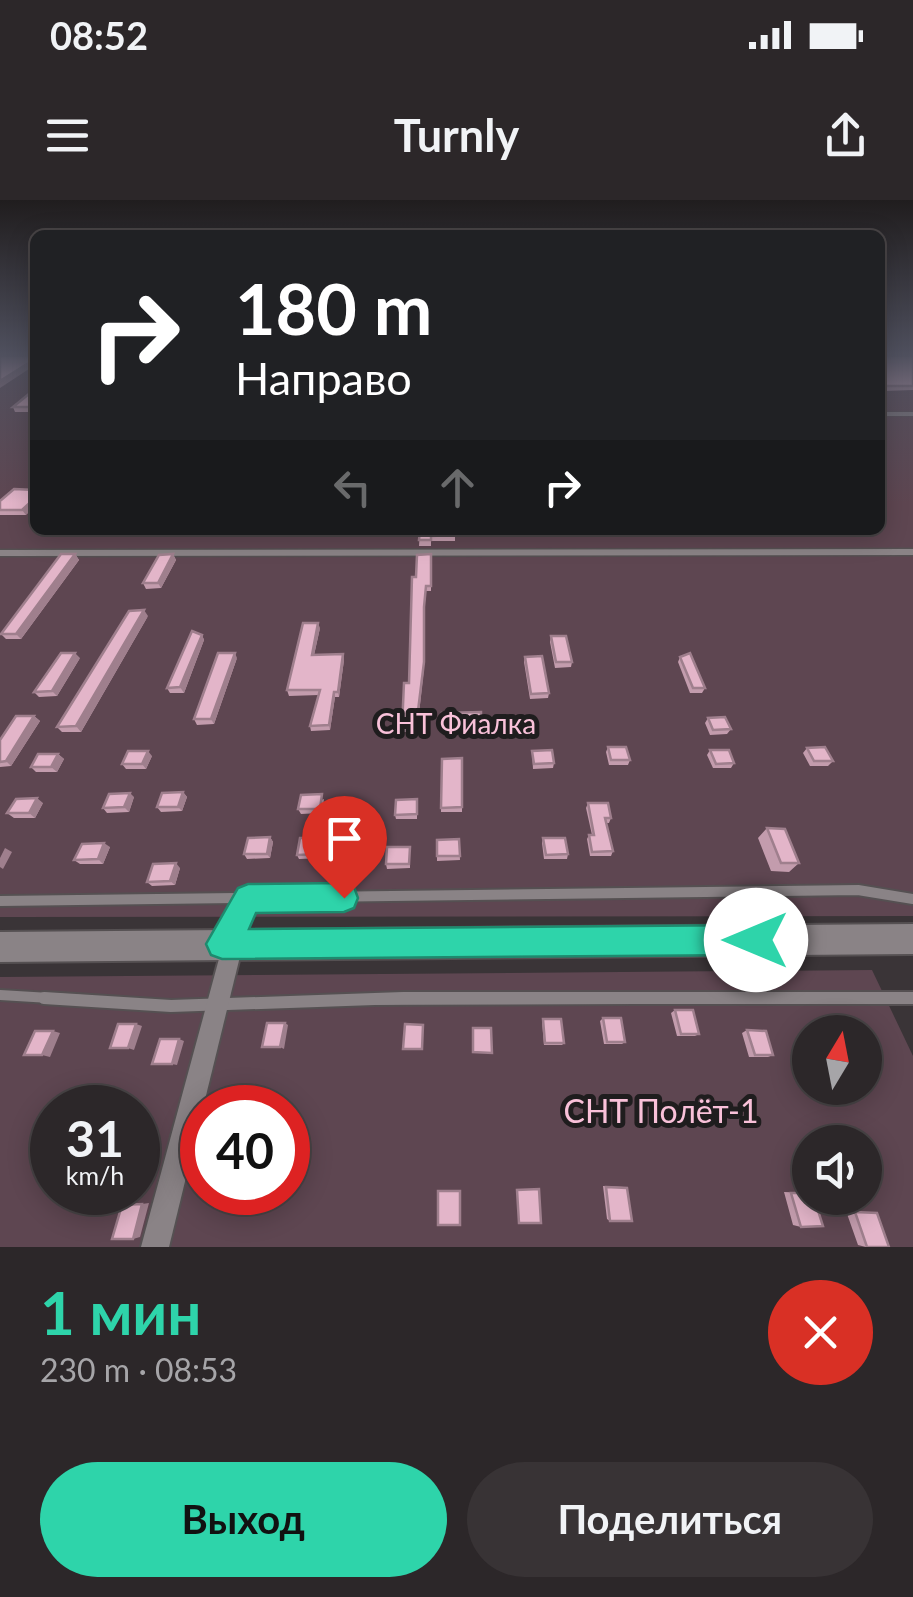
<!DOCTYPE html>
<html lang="ru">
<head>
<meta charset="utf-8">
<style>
	:root { --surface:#2c2729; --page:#383335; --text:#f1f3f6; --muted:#a6a5a8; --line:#484446; --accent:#2ed4aa }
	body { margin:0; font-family:Lato,sans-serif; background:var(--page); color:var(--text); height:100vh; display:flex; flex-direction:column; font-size:38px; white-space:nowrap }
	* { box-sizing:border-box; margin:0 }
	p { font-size:32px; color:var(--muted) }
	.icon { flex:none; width:55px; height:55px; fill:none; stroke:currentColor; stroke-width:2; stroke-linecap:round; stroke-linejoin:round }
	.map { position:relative; height:1047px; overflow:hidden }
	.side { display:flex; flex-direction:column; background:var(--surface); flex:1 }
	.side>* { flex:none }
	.banner { position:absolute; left:30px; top:30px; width:855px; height:305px; border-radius:15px; box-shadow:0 5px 25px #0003,0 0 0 2px var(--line); background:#202124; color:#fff; overflow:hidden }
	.needle { width:65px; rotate:10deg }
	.controls { position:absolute; left:792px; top:815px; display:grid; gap:20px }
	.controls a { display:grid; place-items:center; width:90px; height:90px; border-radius:50%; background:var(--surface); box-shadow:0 5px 25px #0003,0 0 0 2px var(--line); font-size:50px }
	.speed { position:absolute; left:30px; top:885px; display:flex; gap:20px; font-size:50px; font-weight:700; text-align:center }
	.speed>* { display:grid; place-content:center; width:130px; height:130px; border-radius:50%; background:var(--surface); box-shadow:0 5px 25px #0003,0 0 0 2px var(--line); line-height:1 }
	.speed small { font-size:25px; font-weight:400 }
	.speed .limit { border:15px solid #d22; background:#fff; color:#111 }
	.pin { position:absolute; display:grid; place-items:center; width:85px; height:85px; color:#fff; margin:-102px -42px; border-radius:50% 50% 50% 0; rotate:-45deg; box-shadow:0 0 10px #0007 }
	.pin .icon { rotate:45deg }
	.me { position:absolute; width:110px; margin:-55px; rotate:270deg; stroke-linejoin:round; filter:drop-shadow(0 0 8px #0008) }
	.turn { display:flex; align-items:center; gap:35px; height:210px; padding:0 40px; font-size:45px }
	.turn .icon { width:130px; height:130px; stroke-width:2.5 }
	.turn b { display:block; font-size:70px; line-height:85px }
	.lanes { display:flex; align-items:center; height:95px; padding:0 40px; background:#0003; justify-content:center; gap:50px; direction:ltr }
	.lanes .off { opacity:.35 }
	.round { display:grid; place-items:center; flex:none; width:105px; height:105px; border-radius:52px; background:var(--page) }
	.headline { display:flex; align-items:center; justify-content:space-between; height:170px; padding:0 40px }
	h1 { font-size:60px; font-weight:700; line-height:75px; color:var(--accent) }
	.cta { display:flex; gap:20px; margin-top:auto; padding:20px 40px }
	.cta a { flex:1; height:115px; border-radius:60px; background:var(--accent); color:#111; font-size:40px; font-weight:700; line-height:115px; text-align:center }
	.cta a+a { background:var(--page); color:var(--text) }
	.status { display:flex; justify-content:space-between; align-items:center; height:70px; padding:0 50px; background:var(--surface); direction:ltr }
	.status svg { height:28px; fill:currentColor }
	header { display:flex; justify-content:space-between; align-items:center; height:130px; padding:0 40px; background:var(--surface); font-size:45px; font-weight:700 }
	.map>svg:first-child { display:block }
</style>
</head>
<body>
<div class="status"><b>08:52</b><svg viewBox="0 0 49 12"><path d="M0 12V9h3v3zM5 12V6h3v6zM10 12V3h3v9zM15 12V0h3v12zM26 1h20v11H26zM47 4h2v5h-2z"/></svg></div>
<header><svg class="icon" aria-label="menu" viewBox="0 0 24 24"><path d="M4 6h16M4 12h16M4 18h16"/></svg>Turnly<svg class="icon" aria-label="share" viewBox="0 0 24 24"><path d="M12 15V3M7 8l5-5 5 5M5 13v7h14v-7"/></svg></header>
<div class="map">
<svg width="913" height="1047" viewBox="0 0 913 1047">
	<rect width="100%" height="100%" fill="#3a3437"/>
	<path fill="#5e4651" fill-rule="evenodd" d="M0,156H35V330H880V156H913V716L0,717Z
		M872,770L913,856V1047H0V777ZM810,832H865V888H810ZM52,908H138V992H52ZM202,908H288V992H202ZM810,942H865V998H810Z"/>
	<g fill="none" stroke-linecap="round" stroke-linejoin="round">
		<defs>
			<path id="lane-far3" d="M880,214H913"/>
			<path id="lane-far2" d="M0,353L913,352"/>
			<path id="lane-far1" d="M0,701L858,690L913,699
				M748,701L756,736
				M230,734L248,698
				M0,795L83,800
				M335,800L913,798"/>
			<path id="lane" d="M44,798L171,806L403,798H913"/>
			<path id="street" d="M233,734L240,737L243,744L169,1047H141L223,744L226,737Z"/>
			<path id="secondary" d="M913,724V754L0,762V732Z"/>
		</defs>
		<use href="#lane-far3" stroke="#555052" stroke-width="5"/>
		<use href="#lane-far2" stroke="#555052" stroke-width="9"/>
		<use href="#lane-far1" stroke="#555052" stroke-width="14"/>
		<use href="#lane" stroke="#555052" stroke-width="16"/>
		<use href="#street" stroke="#555052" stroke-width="4"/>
		<use href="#secondary" stroke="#555052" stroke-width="4"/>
		<use href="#lane-far3" stroke="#8a8386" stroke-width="4"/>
		<use href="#lane-far2" stroke="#8a8386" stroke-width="6"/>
		<use href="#lane-far1" stroke="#8a8386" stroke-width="10"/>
		<use href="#lane" stroke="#8a8386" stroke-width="12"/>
		<use href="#street" fill="#8a8386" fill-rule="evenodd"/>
		<use href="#secondary" fill="#8a8386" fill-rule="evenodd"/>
	</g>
	<path fill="#c39cad" d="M880,156H913V190L884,191L880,188Z
		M35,189V212H15L13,207Z
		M35,290L26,315H0V301Z
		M420,330H455V341H431V346H419Z
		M75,354L79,360L21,439H6L1,434Z
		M173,354L176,360L161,388L146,389L143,383Z
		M431,354V391H426L424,413V468L417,532H403L402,527L409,483Z
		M148,416L81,532H62L57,527Z
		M320,428L314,455L343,454L344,460L339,497H335L330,530L311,531L310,526L319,495L289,496L287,490Z
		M202,435L204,440L184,493H170L167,488Z
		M551,436L572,462L571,467L555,468L550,442Z
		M525,457L549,493L548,498L530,499L524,462Z
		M680,457L705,488L702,493H690L678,462Z
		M80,458L57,496L39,497L34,492Z
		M237,458L214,524L197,525L194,519Z
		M481,512V529L443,530L442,513Z
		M34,516L40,521L11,566L0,567V540Z
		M708,518L731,529L727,534L710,535L705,523Z
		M608,547L630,560L628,565H609L606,552Z
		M807,548L833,561L828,566H810L803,553Z
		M710,550L734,563L731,568H713L707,555Z
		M532,551L554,563L553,568L533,569Z
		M58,554L64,559L57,572H36L31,567Z
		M152,556L146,569H126L122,564Z
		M462,558V612H441L442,559Z
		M183,592L187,597L182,611L161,612L157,607Z
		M134,597L129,612L107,613L103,608Z
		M324,599L322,613L301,614L298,609Z
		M417,599V619H396L395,615Z
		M43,603L35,618H14L7,613Z
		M588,603L611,618L609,623H606L613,651L611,656H590L587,639L589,635H592L586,608Z
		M767,628L799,663L789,672L771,671L758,638Z
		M270,637L273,642L270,658L247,659L244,654Z
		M543,638L568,654L567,659H544L542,643Z
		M459,639L460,660L437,661V640Z
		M324,642L322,658L299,659L297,655Z
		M110,647L103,664H80L74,660Z
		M410,647V668L387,669L386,664Z
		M180,668L175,685L152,686L147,682Z
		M675,810L699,834L695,836H677L671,813Z
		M603,818L625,842L622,844H604L600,821Z
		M543,819L564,843L562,845H544L542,821Z
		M747,830L773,855L768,857H749L742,833Z
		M603,986L624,987L610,1021L607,1019Z
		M784,992L810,993L801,1027L793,1025Z
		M846,1011L877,1013L889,1047H866L858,1045Z"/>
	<path fill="#9f7f8d" d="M35,159V165L0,188V181Z
		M35,298V307L26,315L22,310Z
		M75,354L79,360L21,439L16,434Z
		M173,354L176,360L161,388L158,383Z
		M144,410L148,416L81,532L76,526Z
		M318,423L320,428L313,460L312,455Z
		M202,435L204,440L184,493L180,487Z
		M75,453L80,458L57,496L52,491Z
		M235,453L237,458L214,524L211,519Z
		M343,454L344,460L339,497L338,492Z
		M334,492L335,497L330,530L329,525Z
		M34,516L40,521L11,566L6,561Z
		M148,551L152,556L146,569L142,564Z
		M58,554L64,559L57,572L51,567Z
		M183,592L187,597L182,611L178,607Z
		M130,593L134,597L129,612L124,607Z
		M37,598L43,603L35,618L29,613Z
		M270,637L273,642L270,658L267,654Z
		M104,643L110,647L103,664L98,659Z
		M5,648L12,652L3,669L0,667V658Z
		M176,663L180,668L175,685L170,681Z
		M285,823L288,825L284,849L280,847Z
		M136,824L142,826L134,850L128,848Z
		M53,831L60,833L50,857L42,855Z
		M179,839L184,841L177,865L172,864Z
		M149,1003L140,1037L133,1039L142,1004Z"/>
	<path fill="#e3b5c9" stroke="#9f7f8d" stroke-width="2.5" d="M0,156H35V159L0,181Z
		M880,156H913V186H887L880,181V174H884L880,172Z
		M35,189V207H13Z
		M14,289L35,290V298L22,310H0V301Z
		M420,330H455V335L431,336V340H419Z
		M61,354H75L16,434H1Z
		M173,354L158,383H143L159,355Z
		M431,354V386H426L424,407V462L416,527H402L404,483H409L412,377H416L417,355Z
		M144,410L76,526L57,527L129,411Z
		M303,423H318L312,455L343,454L338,492H334L329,525L310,526L320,490H287Z
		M192,431L202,435L180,487L167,488Z
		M551,436H566L572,462H556Z
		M61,453H75L52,491L34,492Z
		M218,453H235L211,519H194Z
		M690,453L705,488H693L680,457Z
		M542,456L549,493L531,494L525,457Z
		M481,512V523L443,524L442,513Z
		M16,516H34L6,561L0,562V540Z
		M725,517L731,529L713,530L708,518Z
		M608,547H626L630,560H611Z
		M825,547L833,561H814L807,548Z
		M552,550L554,563L534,564L532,551Z
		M710,550H729L734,563L716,564Z
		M128,551H148L142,564H122Z
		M38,554H58L51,567H31Z
		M462,558V607L441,608L442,559Z
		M183,592L178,607H157L162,593Z
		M130,593L124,607L103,608L109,594Z
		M322,594L320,609H298L301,595Z
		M37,598L29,613H7L16,599Z
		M417,599V614L395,615L396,600Z
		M588,603H608L611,618H605L613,651L592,652L589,635H594Z
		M767,628L785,629L799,663H781Z
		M270,637L267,654H244L248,638Z
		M300,638H322L320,654L297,655Z
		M543,638H565L568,654L546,655Z
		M459,639L460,656H437V640Z
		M104,643L98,659L74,660L82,644Z
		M387,647H410L409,664H386Z
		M176,663L170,681L147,682L153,664Z
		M675,810H693L699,834H681Z
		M603,818H621L625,842H607Z
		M543,819H561L564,843H545Z
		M267,823H285L280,847H262Z
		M118,824H136L128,848H110Z
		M405,824L423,825L422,849H403Z
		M473,828H491L492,853L473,852Z
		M747,830L766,831L773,855H755Z
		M35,831H53L42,855H24Z
		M160,839H179L172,864H152Z
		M606,987L627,988L632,1021H610Z
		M539,989L541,1023H519L517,990Z
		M438,991H460V1025H438Z
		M791,993H810V998H814L823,1026L801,1027Z
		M142,1004L133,1039H112L122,1005Z
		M855,1012L877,1013L889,1047H867Z"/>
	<linearGradient id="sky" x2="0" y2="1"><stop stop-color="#201d1e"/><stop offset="0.51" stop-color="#4f505e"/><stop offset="1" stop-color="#4f505e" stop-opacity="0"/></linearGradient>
	<rect width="913" height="303" fill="url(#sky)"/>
	<path fill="#2ed4aa" stroke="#1e8a6e" stroke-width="2.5" d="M344,683L354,687L358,698L354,708L344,712L256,713L249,729L756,725L766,730L771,740L766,751L756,755L222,759L211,755L206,744L238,688L248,684Z"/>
	<g text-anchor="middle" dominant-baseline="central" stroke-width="10" stroke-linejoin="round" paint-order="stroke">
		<g font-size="28" fill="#f9c1d9" stroke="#1f1d1e">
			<text x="456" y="523">СНТ Фиалка</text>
		</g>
		<g font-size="32" fill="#f9c1d9" stroke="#1f1d1e">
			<text x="661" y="910">СНТ Полёт-1</text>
		</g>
	</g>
</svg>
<div class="controls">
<a><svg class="needle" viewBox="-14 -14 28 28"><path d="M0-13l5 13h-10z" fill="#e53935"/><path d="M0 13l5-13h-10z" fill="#a6a5a8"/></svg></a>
<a><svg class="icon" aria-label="sound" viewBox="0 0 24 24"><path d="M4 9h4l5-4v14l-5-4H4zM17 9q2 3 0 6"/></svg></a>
</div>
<div class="speed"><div>31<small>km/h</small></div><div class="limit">40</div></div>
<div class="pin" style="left:344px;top:698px;background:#d93025"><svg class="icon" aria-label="arrive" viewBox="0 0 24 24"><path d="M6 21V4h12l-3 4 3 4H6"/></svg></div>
<svg class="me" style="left:756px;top:740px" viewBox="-20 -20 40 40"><circle r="19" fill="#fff"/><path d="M0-13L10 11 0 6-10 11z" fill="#2ed4aa"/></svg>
<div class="banner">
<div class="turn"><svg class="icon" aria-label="right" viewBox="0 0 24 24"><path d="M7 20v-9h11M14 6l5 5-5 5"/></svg><div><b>180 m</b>Направо</div></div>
<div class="lanes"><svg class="icon off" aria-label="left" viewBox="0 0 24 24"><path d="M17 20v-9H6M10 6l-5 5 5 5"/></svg><svg class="icon off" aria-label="ahead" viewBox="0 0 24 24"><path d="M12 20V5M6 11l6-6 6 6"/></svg><svg class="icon" aria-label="right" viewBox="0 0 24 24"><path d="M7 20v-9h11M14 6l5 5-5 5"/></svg></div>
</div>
</div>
<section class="side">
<div class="headline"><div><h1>1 мин</h1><p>230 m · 08:53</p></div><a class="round" style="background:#d93025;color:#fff"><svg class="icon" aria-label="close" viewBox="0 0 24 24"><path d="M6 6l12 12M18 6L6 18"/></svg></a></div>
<div class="cta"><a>Выход</a><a>Поделиться</a></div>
</section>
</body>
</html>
